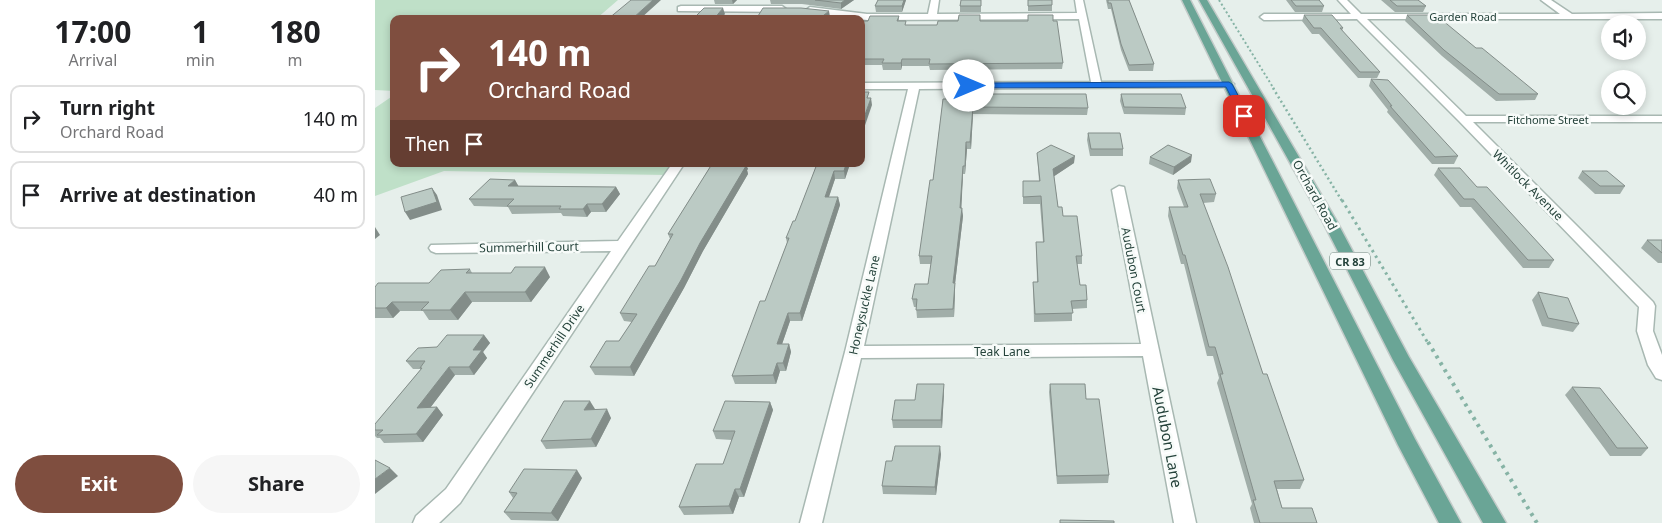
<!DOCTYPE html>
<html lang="en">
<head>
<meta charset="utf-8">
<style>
	:root { --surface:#fff; --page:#f6f6f6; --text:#202124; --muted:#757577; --line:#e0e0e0; --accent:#7f4e3f }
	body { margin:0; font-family:"Noto Sans",sans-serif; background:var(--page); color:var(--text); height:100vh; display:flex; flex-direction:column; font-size:19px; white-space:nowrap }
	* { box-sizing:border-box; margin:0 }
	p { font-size:16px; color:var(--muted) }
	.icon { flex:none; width:28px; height:28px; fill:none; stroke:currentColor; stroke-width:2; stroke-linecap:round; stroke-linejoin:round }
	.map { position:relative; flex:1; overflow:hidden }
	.drawer { display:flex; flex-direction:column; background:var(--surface); width:375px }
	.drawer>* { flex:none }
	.guide { position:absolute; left:15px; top:15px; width:475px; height:152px; border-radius:10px; box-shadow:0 2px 8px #0003; background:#7f4e3f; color:#fff; overflow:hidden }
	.controls { position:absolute; left:1226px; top:15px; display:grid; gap:10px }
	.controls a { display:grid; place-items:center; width:45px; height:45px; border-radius:50%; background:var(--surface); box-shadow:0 2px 8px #0003; font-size:25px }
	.pin { position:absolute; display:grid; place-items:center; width:42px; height:42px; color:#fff; margin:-21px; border-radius:10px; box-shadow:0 2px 8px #0006 }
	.me { position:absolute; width:55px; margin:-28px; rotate:90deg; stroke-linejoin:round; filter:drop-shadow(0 0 4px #0008) }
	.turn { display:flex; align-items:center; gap:18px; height:105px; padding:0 15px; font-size:22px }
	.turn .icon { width:65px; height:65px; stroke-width:2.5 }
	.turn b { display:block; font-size:35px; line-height:42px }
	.then { display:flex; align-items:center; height:48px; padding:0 15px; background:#0003; gap:10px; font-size:19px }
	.eta { display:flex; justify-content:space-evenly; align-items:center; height:85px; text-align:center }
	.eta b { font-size:30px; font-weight:700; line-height:35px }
	.button { display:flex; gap:10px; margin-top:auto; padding:10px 15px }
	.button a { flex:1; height:58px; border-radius:30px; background:var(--accent); color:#fff; font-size:20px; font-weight:700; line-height:58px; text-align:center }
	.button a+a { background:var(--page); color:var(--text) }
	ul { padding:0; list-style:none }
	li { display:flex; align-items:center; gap:15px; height:68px; margin:0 10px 8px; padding:0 5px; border:2px solid var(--line); border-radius:10px }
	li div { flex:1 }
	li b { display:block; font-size:19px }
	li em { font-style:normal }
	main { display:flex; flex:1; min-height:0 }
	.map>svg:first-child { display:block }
</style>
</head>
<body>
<main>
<section class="drawer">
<div class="eta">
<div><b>17:00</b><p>Arrival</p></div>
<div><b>1</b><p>min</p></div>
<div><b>180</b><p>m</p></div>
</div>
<ul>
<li><svg class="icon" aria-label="right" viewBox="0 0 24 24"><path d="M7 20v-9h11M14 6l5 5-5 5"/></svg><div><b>Turn right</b><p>Orchard Road</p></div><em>140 m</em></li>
<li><svg class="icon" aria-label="arrive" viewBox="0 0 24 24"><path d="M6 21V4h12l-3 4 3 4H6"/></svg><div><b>Arrive at destination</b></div><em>40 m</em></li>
</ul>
<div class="button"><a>Exit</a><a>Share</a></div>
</section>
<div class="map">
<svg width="1287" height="523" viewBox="0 0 1287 523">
	<rect width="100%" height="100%" fill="#e6efeb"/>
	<path fill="#bfe0c8" d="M0,0H243L221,19H19V91L0,90Z
		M19,95V164H298L290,175L69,171L0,196V108Z"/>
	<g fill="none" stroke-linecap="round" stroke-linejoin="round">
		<defs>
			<path id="minor" d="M556,0H564L562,14L702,13L700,0H708L726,82L854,81L859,84L854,87L544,89L489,346L766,344L737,190L744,186L749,187L821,523H799L768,356L486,358L447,523H425L470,352L533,89H486V83L716,82L704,19L492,20L435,13L431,10L435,7L492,14H553Z
				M963,0H972L986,14H1185L1166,0H1176L1197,14L1287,13V19H992L1091,116H1287V122H1098L1278,302L1280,306L1278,331L1287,355V380L1281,378L1273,365L1262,331L1264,307L1084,121L982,19L889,20L885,17L889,14H976Z
				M306,6H407L411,9L407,12L303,11V7Z
				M297,164H309L85,503L64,523H38L41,516L71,489L236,251L61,253L56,251L54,248L56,245L243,241Z"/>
			<path id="major" d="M807,0H815L1040,439L1086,523H1064L1023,445Z
				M824,0H832L961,220L1034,357L1131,523H1108L1018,360L947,220Z"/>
		</defs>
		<use href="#minor" stroke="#a8b8b2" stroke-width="3"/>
		<use href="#major" stroke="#c2cac8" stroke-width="3"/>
		<path stroke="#86b3a5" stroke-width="2" stroke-dasharray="2 2.5" stroke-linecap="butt" d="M844,0L899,89"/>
		<path stroke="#86b3a5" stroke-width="2.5" stroke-dasharray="2 3" stroke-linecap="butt" d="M898,88L967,201"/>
		<path stroke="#86b3a5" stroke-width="3" stroke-dasharray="2.5 4" stroke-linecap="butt" d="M967,200L1053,343"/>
		<path stroke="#86b3a5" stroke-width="4" stroke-dasharray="3 5" stroke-linecap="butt" d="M1053,342L1162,523"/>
		<use href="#minor" fill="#fff" fill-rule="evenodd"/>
		<use href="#major" fill="#6aa596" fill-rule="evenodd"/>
	</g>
	<path fill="#a1aea9" d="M339,0H362L358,4H340Z
		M395,0H479L466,9L427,4H396Z
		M503,0H531L527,12H501L500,6Z
		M606,0V12H585V6Z
		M653,0L677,5V11H653Z
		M731,0H754L779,64L778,71H754L746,50L736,9H733Z
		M911,0H944L949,6L947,12H920Z
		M1006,0H1043L1051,6L1048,12H1020Z
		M929,15L968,28L967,31L1005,72L1002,78H983L944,34H937L927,21Z
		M1032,15L1101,48L1163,94L1160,100L1121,101L1067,56L1030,21Z
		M524,16V21L531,25H562L605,21H678L688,63L687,69L555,70L554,66H527L526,70H508L507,65H486V21H493Z
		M996,79L1083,156L1079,164H1057L1012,112L1013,110L994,86Z
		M746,94L811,108L810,115L749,114L745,101Z
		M568,99L713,108L712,115L598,114L596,149H592L590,174H588L586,208L588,216L580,284V291L579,317L542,318L541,307H539L537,299L553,284L556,264H545L544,256L558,180Z
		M713,133L748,149V156H715L712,140Z
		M662,153L699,163L679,176L683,207L688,216L707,256V264H702L705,285L712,300V308L697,309V321L659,322L658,282H662L661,242H668L665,204H648V181H664Z
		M775,157L816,162L798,175L774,164Z
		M337,164H374L372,167L373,169L372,170L373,174L328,251L309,288L259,376L220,375L215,367L244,341L257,322L249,321L245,313L280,266L295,239L293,234Z
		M442,164H475L470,179H460L454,197H463L465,205L427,321H415L407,344H414L416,352L411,371H405L401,384H360L357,376L390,301L412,243L411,238L420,221Z
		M1063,168L1102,187L1179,260L1174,268H1148L1096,207H1085L1059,175Z
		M1207,171L1250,186L1245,194H1220L1203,178Z
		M140,180L143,186L241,187L245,194L231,212H216L212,217L188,216L186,213L137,214L133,207L99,206L94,199Z
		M803,180L841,194L839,202L828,203L888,374L929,480L925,489H902L907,508L942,523H879L875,508L877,504L842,383L844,378L838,356H832L809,264H806L793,216L794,207H809L802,188Z
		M1272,240H1287V263H1283L1266,248Z
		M95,269L97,273L175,277L156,302H97L83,320H54L48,311H25L18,318H0V287L54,283Z
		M1163,292L1204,324L1198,332L1167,326L1157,300Z
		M109,335L115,343L108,352L112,358L99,375H80L55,408L62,407L68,415L48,442L9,443L5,438H2L0,436V424L46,369H38L31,361L62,347Z
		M675,384L711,399L734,475L733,483L682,484L674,392Z
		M1197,387L1273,448L1266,456H1235L1190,395Z
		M569,392L567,428H518L517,420L540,400Z
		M395,402L398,410L369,497H364L358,514L309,515L304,507L348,464L357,440L341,439L338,431Z
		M220,409L219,410L236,418L221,447L171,449L166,441Z
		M566,454L561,495L508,494L507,486L517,461Z
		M207,478L183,521L136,520L129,512L138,498L134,492Z"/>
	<path fill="#838d89" d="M278,0H286L265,19H257Z
		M357,0H362L358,4Z
		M470,0H479L466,9V3Z
		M529,0H531L527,12V6Z
		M348,8L350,14L346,19H339Z
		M454,11L455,17L453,19H444Z
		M527,59V66L526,70V63Z
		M496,98L497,105L486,137V126Z
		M598,107V114L596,149L595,142Z
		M591,142L592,149L590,174V166Z
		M817,155L816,162L798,175L799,167Z
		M700,156L699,163L678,177V169Z
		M369,164H374L372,167L373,169L372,170L373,174L328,251L309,288L259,376L255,367Z
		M471,164H475L470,179L469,171Z
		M588,166V174L586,216L585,208Z
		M459,171L460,179L451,205L450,197Z
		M140,180L144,187L133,186Z
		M241,187L245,194L231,212L227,204Z
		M57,188L62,195L67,210L35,220L30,212Z
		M463,197L465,205L427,321L425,313Z
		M212,204L216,212L212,217L208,209Z
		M587,208L588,216L580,284V291L579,317L578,283Z
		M0,227L5,235L0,239Z
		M170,267L175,277L156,302L150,292Z
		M90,292L97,302L83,320L75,310Z
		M17,302L25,311L18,318L11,308Z
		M413,313L415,321L404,353L402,344Z
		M109,335L115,343L108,352L112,358L99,375L94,367L98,350Z
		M414,344L416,352L411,371L408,363Z
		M402,363L405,371L401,384L398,375Z
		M74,367L80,375L49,416L42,408Z
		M569,384V392L567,428L566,420Z
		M215,401L220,409L214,418L209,410Z
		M395,402L398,410L369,497L365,489Z
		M62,407L68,415L48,442L41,434Z
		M232,409L236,418L221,447L216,439Z
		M565,446L566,454L561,495L560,487Z
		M15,468L23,476L0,494V479Z
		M202,470L207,478L183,521L176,513Z
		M360,489L364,497L358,514L354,506Z"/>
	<path fill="#bbcac4" stroke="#838d89" d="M256,0H278L257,19H233Z
		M440,0H470L466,3Z
		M503,0H529L527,6H500Z
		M586,0H606V6H585Z
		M653,0H677V5L653,6Z
		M733,0H754L779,64L754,65L746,44L736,3H733Z
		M916,0H944L949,6H921Z
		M1015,0H1043L1051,6H1022Z
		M329,8H348L339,19H318Z
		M388,8H426L454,11L444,19H372L374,16H383Z
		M584,15H605V21H653V15H678V21H682L688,63L554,64L555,59H527L526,63H507L509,59H486V21H493L495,16H524L522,21H531L530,25H562L563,21H583Z
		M929,15H957L968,28H965L1005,72H985L946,28H939Z
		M1032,15H1061L1101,48H1107L1163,94H1124L1069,50Z
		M996,79L1013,80L1083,156L1060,157L1015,106H1017Z
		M486,92H494L492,98H496L486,126Z
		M576,94H711L713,108L598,107L595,142H591L590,166H588L585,208H587L578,283H580L578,309L541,310L542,299H537L540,284H553L557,256H544L555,180H558L568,99H575Z
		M746,94H806L811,108L749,107Z
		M713,133H745L748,149H716Z
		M676,145L700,156L678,169L683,207H687L688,216H702L707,256H701L705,285H711L712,300L696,301L698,313L660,314L658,282H663L661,242H669L666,196L648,197V181H665L662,153Z
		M793,145L817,155L799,167L775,157Z
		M337,164H369L368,166H371L325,243L306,280L255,367H215L231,341H244L262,314L245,313L274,266H280L298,234H293Z
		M442,164H471L469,171H459L450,197H463L425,313H413L402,344H414L408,363H402L398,375L357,376L385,301H390L414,238H411L418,221H420Z
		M1063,168H1085L1102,187H1112L1179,260H1153L1099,199H1089Z
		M1207,171H1232L1250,186H1225Z
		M115,179L140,180L133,186L241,187L227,204H212L208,209H184L186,206H132L139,199H94Z
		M835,179L841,194H825L853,267L888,374H892L929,480L899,481L907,508H937L942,523H885L878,500H881L845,374H848L840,347H834L810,255H808L794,207H813L803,180Z
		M57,188L62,202L30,212L26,197Z
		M1272,240H1287V253Z
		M140,267H170L150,292H90L75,310H46L54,302H17L11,308H0V287L3,283H54L66,270L95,269L91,273H136Z
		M1163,292L1193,298L1204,324L1173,318Z
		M72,335H109L98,350H107L94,367H74L42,408L62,407L41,434L2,435L8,430H0V424L47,368H45L50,361H31L43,348L62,347Z
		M542,384H569L566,420H517L520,400H540Z
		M675,384H710L711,399H724L734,475L682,476Z
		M1197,387L1225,388L1273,448H1242Z
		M189,401H215L209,410L232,409L216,439L166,441Z
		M350,401L395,402L365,489H360L354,506L304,507L321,464H348L360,431H338Z
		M520,446H565L560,487L507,486L511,461H517Z
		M0,460L15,468L0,479Z
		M149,469L202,470L176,513L129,512L142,493L134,492Z
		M685,520L739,521V523H685Z"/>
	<path fill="#1a73e8" stroke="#114b97" d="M854,82L857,84L874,116L872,117H866L851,87L594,88L590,86L594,83Z"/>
	<g text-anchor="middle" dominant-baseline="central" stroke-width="5" stroke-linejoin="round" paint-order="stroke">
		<g font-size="11" fill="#24423a" stroke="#f7fbf9">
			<text x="1088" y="16">Garden Road</text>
			<text x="1173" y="119">Fitchome Street</text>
		</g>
		<rect fill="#f7fbf9" stroke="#637a73" stroke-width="1" x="955" y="252.5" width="40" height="17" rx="4"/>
		<g font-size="11" font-weight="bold" fill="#24423a">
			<text x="975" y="261">CR 83</text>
		</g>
		<g font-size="12" fill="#24423a" stroke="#f7fbf9">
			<text transform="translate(1153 185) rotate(45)">Whitlock Avenue</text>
			<text transform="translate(940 195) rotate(61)">Orchard Road</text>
			<text transform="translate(154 247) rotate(-1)">Summerhill Court</text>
			<text transform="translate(759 270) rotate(79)">Audubon Court</text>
			<text transform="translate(489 305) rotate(-77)">Honeysuckle Lane</text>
			<text transform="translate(179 346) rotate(-56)">Summerhill Drive</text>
			<text x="627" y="351">Teak Lane</text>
		</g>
		<g font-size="15" fill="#24423a" stroke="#f7fbf9">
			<text transform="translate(793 437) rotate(79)">Audubon Lane</text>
		</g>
	</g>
</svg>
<div class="controls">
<a><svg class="icon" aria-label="sound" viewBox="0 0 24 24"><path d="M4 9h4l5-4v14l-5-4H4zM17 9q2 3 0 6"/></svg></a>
<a><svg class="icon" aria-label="search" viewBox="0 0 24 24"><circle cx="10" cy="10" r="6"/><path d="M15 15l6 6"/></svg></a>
</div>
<div class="pin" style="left:869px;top:116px;background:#d93025"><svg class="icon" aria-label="arrive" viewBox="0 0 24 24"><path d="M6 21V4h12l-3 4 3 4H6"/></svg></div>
<svg class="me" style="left:594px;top:86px" viewBox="-20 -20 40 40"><circle r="19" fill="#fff"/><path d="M0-13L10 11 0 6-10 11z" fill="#1a73e8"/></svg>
<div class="guide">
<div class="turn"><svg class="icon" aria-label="right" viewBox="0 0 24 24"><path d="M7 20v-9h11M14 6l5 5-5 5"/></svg><div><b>140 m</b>Orchard Road</div></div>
<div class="then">Then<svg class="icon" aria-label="arrive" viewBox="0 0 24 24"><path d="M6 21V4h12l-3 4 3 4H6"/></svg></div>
</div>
</div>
</main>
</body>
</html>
